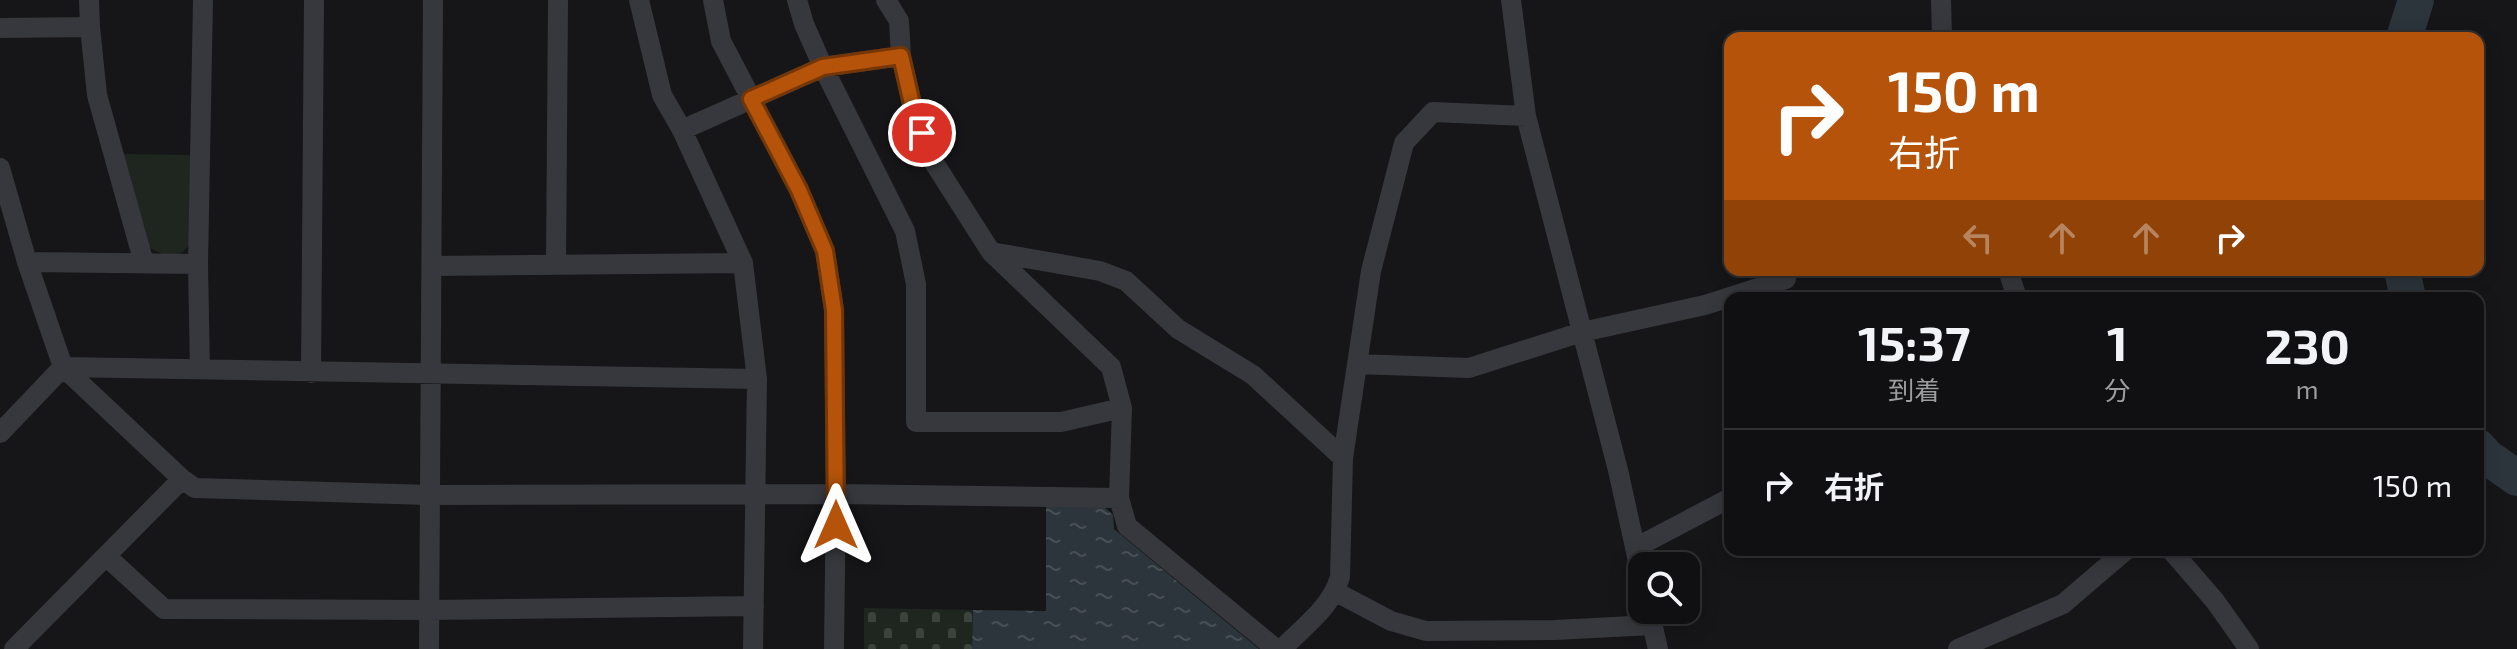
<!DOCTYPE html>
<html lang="ja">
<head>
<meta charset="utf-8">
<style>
	:root { --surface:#101012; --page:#19191b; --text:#f1f3f6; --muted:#9c9d9f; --line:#303032 }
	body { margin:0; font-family:"Exo 2","Noto Sans JP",sans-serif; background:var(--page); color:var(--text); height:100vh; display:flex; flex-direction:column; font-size:30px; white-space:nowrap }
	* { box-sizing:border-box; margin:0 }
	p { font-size:26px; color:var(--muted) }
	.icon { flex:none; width:44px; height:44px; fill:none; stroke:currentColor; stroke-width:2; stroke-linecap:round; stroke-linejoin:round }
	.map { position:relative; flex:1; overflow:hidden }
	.panel { position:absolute; left:1724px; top:292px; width:760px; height:264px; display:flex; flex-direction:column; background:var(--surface); border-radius:16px; box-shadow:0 4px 20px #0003,0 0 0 2px var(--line) }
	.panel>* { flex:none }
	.top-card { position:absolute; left:1724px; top:32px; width:760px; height:244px; border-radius:16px; box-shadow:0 4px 20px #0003,0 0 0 2px var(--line); background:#b45309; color:#fff; overflow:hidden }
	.buttons { position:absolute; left:1628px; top:552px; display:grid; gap:16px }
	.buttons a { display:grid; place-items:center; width:72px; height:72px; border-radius:16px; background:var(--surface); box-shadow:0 4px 20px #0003,0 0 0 2px var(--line); font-size:40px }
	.pin { position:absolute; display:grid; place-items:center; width:68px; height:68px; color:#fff; margin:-34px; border:4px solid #fff; border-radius:50%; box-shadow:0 2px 8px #0007 }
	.me { position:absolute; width:88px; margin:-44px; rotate:0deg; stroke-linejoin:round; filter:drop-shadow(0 0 6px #0008) }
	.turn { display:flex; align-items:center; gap:28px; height:168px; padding:0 32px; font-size:36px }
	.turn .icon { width:104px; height:104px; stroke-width:2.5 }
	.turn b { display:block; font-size:56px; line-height:68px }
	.lanes { display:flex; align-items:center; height:76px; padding:0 32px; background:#0003; justify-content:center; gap:40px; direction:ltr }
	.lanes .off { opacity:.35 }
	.eta { display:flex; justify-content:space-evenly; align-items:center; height:136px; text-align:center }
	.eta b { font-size:48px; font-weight:700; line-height:56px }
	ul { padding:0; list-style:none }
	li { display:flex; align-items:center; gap:24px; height:112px; padding:0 32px; border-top:2px solid var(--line) }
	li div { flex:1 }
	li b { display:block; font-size:30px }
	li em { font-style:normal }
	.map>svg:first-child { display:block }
</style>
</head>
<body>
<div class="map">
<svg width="2517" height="649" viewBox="0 0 2517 649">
	<defs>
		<pattern id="cemetery-stones" width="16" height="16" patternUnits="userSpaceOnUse" patternTransform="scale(2)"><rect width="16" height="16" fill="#1e261f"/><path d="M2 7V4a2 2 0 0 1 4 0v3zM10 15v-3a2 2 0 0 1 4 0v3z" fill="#3c433d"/></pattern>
		<pattern id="water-ripples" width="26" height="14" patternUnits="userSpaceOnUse" patternTransform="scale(2)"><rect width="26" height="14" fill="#2c353c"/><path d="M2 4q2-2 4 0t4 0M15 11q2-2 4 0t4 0" fill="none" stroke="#485056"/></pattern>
	</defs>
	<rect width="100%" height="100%" fill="#161618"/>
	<path fill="url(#cemetery-stones)" d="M864,608L973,610L972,649H864Z"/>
	<path fill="#1e261f" d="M122,154L191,155L189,245C179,260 162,256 149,247Z"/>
	<path fill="url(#water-ripples)" d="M1046,505L1103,506L1113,515L1114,529L1259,649H972L973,610L1046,611Z"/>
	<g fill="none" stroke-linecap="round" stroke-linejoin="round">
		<path stroke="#2c353c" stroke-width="36" d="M2404,38L2416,0
			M2402,270L2408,298
			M2478,447L2487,457L2517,478"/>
		<path stroke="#37383d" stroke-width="20" d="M639,0L662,95L682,130L743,263L757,379L753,649
			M713,0L721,41L799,190L825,251L834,310L836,494L834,649
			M797,0L804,24L823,67L905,231L916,284V422H1061L1122,408
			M886,0L899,21L901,56L912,104L933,161L991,252L1111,367L1122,408L1119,498L1127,526L1276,649
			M1511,0L1526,116L1618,470L1642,579
			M1941,0L1942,38
			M90,27L97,95L144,263
			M0,28L90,27L89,0
			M682,130L823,67L901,56
			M0,168L27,262L63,367L182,479L195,488L429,495L836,494L1119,498
			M991,252L1100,271L1126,281L1178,329L1253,375L1343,458
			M27,262L198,264L203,0
			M198,264L200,370
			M556,265L558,0
			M432,266L743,263
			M2008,270L2017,298
			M1357,364L1469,368L1582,332L1705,305L1786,279
			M311,373L314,0
			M0,433L63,367L757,379
			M1635,548L1730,498
			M2171,550L2215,601L2249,649
			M106,556L164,609L429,610L754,606
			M1336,592L1391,621L1426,631L1555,630L1652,625
			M1649,610L1658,649
			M14,649L182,479
			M429,649L433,0
			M1282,649C1304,626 1331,608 1340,577L1343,458L1371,271L1404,143L1433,112L1526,116
			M1958,649L2063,604L2126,550"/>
	</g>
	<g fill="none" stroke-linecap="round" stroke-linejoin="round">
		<defs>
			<path id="route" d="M836,525L834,310L825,251L799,190L751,99L823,67L901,56L912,104L922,133"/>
		</defs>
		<use href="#route" stroke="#753606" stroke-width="20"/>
		<use href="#route" stroke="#b45309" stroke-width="14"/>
	</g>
</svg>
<div class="buttons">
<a><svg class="icon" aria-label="search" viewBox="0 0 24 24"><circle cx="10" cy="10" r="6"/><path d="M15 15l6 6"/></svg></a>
</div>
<div class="pin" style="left:922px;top:133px;background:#d93025"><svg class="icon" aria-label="arrive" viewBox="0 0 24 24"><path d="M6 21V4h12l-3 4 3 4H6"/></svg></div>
<svg class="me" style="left:836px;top:525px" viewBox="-20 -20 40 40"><path d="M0-17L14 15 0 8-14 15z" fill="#b45309" stroke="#fff" stroke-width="4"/></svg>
<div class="top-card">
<div class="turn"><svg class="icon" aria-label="right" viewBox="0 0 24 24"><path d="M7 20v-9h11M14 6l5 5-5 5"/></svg><div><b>150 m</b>右折</div></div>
<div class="lanes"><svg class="icon off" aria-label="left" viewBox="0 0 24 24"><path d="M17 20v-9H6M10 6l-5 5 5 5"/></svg><svg class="icon off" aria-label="ahead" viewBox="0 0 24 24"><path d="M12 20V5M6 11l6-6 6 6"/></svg><svg class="icon off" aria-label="ahead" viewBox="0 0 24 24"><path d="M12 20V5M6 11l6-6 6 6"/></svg><svg class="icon" aria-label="right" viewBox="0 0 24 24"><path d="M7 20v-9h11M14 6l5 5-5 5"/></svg></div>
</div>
<section class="panel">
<div class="eta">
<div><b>15:37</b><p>到着</p></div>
<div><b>1</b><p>分</p></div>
<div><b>230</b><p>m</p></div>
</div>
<ul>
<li><svg class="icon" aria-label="right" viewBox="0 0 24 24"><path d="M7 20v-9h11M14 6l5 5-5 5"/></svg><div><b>右折</b></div><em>150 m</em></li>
</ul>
</section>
</div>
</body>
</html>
